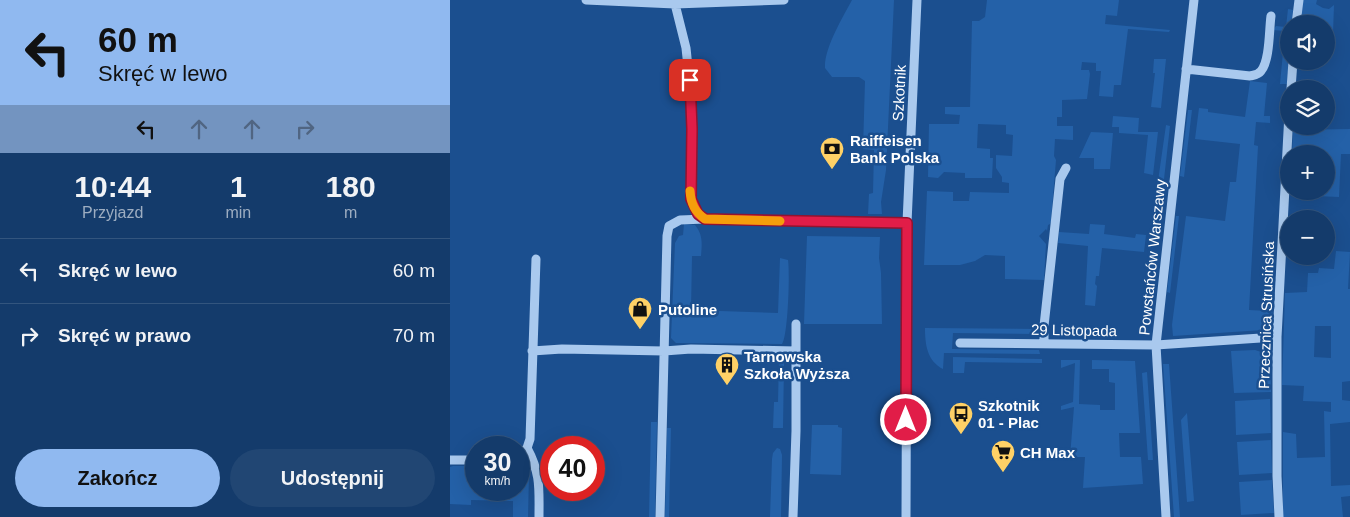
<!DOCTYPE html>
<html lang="pl">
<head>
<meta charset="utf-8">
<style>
	:root { --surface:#143b6b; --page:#214673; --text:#f1f3f6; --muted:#9dadc1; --line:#33557e; --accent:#90b9f0 }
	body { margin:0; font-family:Arial,sans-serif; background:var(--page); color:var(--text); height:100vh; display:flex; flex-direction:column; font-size:19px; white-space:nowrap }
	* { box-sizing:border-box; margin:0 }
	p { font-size:16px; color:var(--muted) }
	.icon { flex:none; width:28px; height:28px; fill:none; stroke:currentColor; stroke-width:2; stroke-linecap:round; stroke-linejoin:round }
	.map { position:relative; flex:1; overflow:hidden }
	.details { display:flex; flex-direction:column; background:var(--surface); width:450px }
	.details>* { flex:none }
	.hud { background:#90b9f0; color:#111; overflow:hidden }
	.controls { position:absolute; left:830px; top:15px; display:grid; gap:10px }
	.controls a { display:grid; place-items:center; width:55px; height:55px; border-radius:50%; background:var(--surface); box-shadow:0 5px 20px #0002,0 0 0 1px var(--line); font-size:25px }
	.speed { position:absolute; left:15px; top:436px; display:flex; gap:10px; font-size:25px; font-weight:700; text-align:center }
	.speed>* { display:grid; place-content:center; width:65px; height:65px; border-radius:50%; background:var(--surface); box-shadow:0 5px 20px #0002,0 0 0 1px var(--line); line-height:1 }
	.speed small { font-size:12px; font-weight:400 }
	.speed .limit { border:8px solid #d22; background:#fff; color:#111 }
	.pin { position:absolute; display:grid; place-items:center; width:42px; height:42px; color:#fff; margin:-21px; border-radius:10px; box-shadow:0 2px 8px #0006 }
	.me { position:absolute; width:55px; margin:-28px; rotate:0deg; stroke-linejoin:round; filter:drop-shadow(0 0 4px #0008) }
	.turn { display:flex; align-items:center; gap:18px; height:105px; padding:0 15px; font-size:22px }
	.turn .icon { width:65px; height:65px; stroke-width:2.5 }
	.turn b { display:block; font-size:35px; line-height:42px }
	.lanes { display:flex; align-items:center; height:48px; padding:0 15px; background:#0003; justify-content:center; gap:25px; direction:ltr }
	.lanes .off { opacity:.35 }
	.eta { display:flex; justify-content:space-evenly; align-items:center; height:85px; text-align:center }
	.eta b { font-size:30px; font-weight:700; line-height:35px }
	.cta { display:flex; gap:10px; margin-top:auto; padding:10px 15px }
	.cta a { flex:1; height:58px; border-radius:30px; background:var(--accent); color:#111; font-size:20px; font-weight:700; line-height:58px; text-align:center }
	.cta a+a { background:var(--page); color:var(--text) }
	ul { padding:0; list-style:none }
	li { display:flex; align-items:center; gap:15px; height:65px; padding:0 15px; border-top:1px solid var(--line) }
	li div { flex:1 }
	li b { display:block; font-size:19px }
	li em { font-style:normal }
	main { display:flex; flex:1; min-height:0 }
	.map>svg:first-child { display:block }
</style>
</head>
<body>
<main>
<section class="details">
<div class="hud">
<div class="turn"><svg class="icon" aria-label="left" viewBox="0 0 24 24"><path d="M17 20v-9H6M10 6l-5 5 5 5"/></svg><div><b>60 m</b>Skręć w lewo</div></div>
<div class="lanes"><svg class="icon" aria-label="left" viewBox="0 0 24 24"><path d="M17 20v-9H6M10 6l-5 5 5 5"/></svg><svg class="icon off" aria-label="ahead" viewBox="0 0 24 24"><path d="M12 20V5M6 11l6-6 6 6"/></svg><svg class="icon off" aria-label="ahead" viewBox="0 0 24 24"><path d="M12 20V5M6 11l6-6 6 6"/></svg><svg class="icon off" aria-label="right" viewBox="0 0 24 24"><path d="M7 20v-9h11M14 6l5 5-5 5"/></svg></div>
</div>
<div class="eta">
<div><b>10:44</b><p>Przyjazd</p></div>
<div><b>1</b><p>min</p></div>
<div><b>180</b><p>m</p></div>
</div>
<ul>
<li><svg class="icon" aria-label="left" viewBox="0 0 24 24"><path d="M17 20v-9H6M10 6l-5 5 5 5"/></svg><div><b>Skręć w lewo</b></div><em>60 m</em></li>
<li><svg class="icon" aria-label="right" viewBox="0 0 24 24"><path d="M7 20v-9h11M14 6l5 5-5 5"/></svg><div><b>Skręć w prawo</b></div><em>70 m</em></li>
</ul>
<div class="cta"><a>Zakończ</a><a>Udostępnij</a></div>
</section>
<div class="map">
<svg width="900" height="517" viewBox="0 0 900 517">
	<rect width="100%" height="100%" fill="#1b4f8f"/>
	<path fill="#2461a8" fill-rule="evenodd" d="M402,0H444L436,170L431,202L432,214H418L419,194L423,193L424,150L413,149L415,81L409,77H382L375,68C374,48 393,17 402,0Z
		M537,0H669L667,16L656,15L655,24L720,30L719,32L678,29L671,85H664L663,97L649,96L651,71H646V63L632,62L631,70H639L640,74L637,99L612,100V117H607V126H623V140L605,139L604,156L606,160L601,221L600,224L598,225L597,231L596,229L589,236L596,244L594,280L555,279V256L535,255L525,261L510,265H474L477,191L503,192V201H519L520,192L559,193V183L552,182V177L546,168V155L562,156L563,135L556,134V125L528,124L527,148L540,149V158H543L542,178H515V173L494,172L488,178L478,177L479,124H509L510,115L495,114V107H520L522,21H529L535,17Z
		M853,0H867L866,4L873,8L879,9L884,5L883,34L876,33V24H851Z
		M838,9L843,10L842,24H839V59L837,84H830L835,31L823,30L826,26L836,27Z
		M704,59H716L711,108L701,107L705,73H703Z
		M800,81L817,83L814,116H820V123L806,122L804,145L808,146L799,310L819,311L820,280L824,281L822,321L815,327L813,330L723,336L722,325L736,216L775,221L780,182H786L790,144L745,139L749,108L758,109V112L795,117Z
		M738,110H742L734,177L730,176Z
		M663,116L689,118L688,132H708L703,175L694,173L698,135L669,133V127H662Z
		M716,125L720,126L713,188H707Z
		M900,129V154H891L889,197L843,195L844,191H876V184H878V168H879L880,156L876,155V154H842L843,130Z
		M641,132L663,133L660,169H644V158H629Z
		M726,216H729L720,293L717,292Z
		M234,224L245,225C253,235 252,243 251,256H242L241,310L328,313L330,258L338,260C340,273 338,336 332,344L226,343L221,338L225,243L229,236L233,235Z
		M640,224L655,225L654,234L685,238L686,234L696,235L694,252L652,248L649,276H646L645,284L647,286L645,306L635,305L638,246L608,243L609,232L639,234Z
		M357,236L430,237L429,258L431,273L432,324H354Z
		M886,251L900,252L898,289H900V381L892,382V400L900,401V422L880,424L881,486L900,485V496L891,497L893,517H833V432L846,434L847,458L875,457L874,411L881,412V402L853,401L854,386L832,385L835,293L857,292L858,273H868L869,268L884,269ZM865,326H881V358L864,357Z
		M475,328L586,329V334L503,333L502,349L589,350L590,354L494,353L493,369C477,361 475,344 475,328Z
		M805,350L811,352L820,359L821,392L784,393L781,351Z
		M503,357L592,359V363L515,362L514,373H503Z
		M329,358L334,363L333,428H323L324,402H328Z
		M611,360H630L629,404L650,405V410H665V383L659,382V369H642V360L685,361L690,433H669L670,457H691L693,484L633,488L635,457H620L624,407L611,410V406L623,402L625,363L611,368Z
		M713,364H719L730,517H724Z
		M697,372L703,460H698L692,373Z
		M820,399L821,433L786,435L785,401Z
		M737,413L744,501L737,502L731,420Z
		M201,422H207L205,517H199Z
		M362,425H388V427L392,428L391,475L360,474Z
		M217,428H221L219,517H215Z
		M821,440L822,473L789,475L787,442Z
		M327,448L330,449L332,455L331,517H320L322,459L323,453Z
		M3,466H26V490H69V467L76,469L79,475L78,517H63V501L21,500V505L0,504V467Z
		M822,480L824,513L791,515L789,482Z"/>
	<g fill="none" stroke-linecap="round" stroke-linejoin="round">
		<path stroke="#a9c9ee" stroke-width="9" d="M136,0L225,4
			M846,24L849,0
			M736,69L800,76C804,75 808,75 811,71C820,60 819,30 821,16
			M841,89L843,61
			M255,219L247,214L241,199V96L236,48L225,4L334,0
			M510,343L706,345L827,337
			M594,343V326L610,179L616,168
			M82,351L112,349L214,351L241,349L346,351
			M77,448C91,474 89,489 89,517
			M69,456L77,448L80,439L86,259
			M0,460H26
			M210,517L217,236L219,226L230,220L255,219L457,223
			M343,517L346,431V324
			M456,517L457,223L467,0
			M716,517L706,345L744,0
			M829,517L827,476V337L839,113"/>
	</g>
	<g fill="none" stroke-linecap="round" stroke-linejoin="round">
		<defs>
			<path id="route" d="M240,80L242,129L241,199L248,214L255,219L457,223L456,420"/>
		</defs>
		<use href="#route" stroke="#92132f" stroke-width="12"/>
		<use href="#route" stroke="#e11d48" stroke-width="9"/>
		<path stroke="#f59e0b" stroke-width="9" d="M240,191C241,204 245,212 255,219L330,221"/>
	</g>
	<defs>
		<symbol id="bank-pin" viewBox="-11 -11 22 30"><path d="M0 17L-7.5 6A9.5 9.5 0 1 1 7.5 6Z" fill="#ffd166" stroke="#1b4f8f"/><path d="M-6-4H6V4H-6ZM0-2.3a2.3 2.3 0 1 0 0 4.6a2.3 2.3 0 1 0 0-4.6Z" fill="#111"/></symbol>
		<symbol id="shop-pin" viewBox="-11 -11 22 30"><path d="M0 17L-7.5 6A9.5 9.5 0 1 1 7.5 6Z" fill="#ffd166" stroke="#1b4f8f"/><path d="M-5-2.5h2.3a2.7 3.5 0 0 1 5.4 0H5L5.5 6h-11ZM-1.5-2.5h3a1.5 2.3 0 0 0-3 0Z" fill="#111"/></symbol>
		<symbol id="building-pin" viewBox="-11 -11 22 30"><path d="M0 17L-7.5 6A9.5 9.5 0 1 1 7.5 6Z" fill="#ffd166" stroke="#1b4f8f"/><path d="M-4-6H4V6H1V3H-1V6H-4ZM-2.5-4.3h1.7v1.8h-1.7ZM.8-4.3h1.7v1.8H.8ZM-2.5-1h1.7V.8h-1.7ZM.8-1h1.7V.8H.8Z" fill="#111"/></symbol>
		<symbol id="bus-pin" viewBox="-11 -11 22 30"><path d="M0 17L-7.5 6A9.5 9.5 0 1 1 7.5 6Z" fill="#ffd166" stroke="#1b4f8f"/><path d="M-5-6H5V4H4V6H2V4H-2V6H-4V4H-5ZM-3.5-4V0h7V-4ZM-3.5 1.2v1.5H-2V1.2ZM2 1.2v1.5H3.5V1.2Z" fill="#111"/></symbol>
		<symbol id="supermarket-pin" viewBox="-11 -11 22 30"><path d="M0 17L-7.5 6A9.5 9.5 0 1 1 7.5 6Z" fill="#ffd166" stroke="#1b4f8f"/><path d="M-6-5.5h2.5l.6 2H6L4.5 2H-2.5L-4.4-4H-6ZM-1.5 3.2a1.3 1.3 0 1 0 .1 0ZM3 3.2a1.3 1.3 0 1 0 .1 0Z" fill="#111"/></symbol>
	</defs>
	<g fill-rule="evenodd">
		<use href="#bank-pin" x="368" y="135" width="28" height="38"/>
		<use href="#shop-pin" x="176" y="295" width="28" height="38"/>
		<use href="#building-pin" x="263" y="351" width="28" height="38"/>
		<use href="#bus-pin" x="497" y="400" width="28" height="38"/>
		<use href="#supermarket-pin" x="539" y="438" width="28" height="38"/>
	</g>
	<g text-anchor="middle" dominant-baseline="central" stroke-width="5" stroke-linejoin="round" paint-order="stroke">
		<g font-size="15" fill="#fff" stroke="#1b4f8f">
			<text transform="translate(449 93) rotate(-87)">Szkotnik</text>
			<text transform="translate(702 257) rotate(-84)">Powstańców Warszawy</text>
			<text transform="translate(816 315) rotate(-88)">Przecznica Strusińska</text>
			<text transform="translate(624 330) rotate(1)">29 Listopada</text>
		</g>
		<g font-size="15" font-weight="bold" fill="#fff" stroke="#1b4f8f" text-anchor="start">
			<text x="400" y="140">Raiffeisen<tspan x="400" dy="17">Bank Polska</tspan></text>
			<text x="208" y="309">Putoline</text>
			<text x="294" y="356">Tarnowska<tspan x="294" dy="17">Szkoła Wyższa</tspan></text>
			<text x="528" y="405">Szkotnik<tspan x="528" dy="17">01 - Plac</tspan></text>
			<text x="570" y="452">CH Max</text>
		</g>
	</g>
</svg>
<div class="controls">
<a><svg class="icon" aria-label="sound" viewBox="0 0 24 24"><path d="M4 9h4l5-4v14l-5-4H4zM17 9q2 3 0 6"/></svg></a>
<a><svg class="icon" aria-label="layers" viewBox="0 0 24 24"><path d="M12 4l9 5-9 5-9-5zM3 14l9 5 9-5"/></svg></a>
<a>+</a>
<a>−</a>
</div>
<div class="speed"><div>30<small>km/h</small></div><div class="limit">40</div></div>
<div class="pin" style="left:240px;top:80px;background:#d93025"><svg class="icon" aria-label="arrive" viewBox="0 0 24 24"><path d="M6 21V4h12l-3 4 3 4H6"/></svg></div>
<svg class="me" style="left:456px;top:420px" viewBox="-20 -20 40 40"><circle r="17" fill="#e11d48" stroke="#fff" stroke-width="3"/><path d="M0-11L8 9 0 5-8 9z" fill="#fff"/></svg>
</div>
</main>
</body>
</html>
